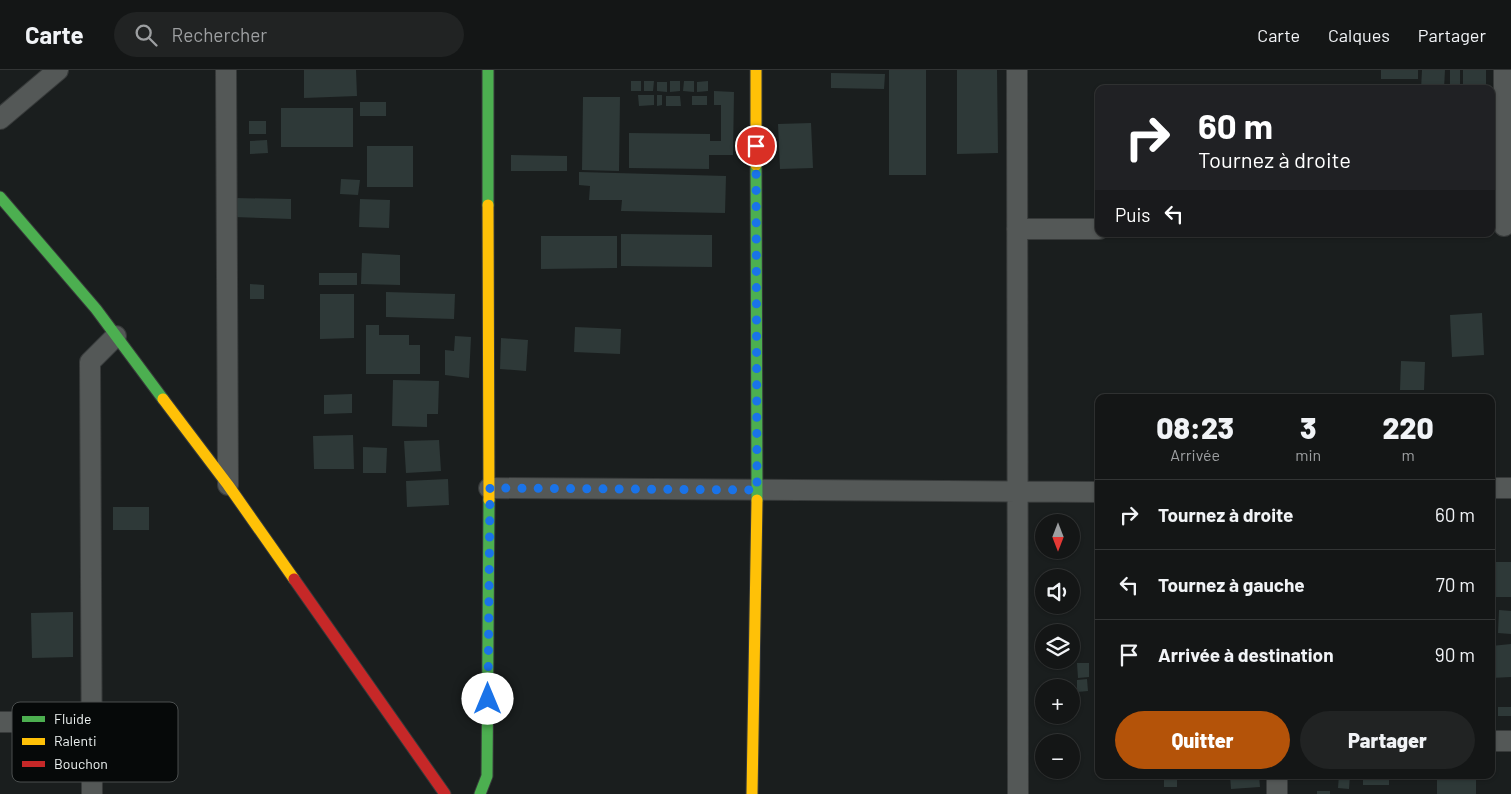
<!DOCTYPE html>
<html lang="fr">
<head>
<meta charset="utf-8">
<style>
	:root { --surface:#141616; --page:#212323; --text:#f1f3f6; --muted:#9d9fa1; --line:#333535; --accent:#b45309 }
	body { margin:0; font-family:Barlow,sans-serif; background:var(--page); color:var(--text); height:100vh; display:flex; flex-direction:column; font-size:19px; white-space:nowrap }
	* { box-sizing:border-box; margin:0 }
	p { font-size:16px; color:var(--muted) }
	.icon { flex:none; width:28px; height:28px; fill:none; stroke:currentColor; stroke-width:2; stroke-linecap:round; stroke-linejoin:round }
	.map { position:relative; flex:1; overflow:hidden }
	.details { position:absolute; left:1095px; top:324px; width:400px; height:385px; display:flex; flex-direction:column; background:var(--surface); border-radius:10px; box-shadow:0 1px 4px #0004,0 0 0 1px var(--line) }
	.details>* { flex:none }
	.banner { position:absolute; left:1095px; top:15px; width:400px; height:152px; border-radius:10px; box-shadow:0 1px 4px #0004,0 0 0 1px var(--line); background:#202124; color:#fff; overflow:hidden }
	.needle { width:32px; rotate:180deg }
	.fabs { position:absolute; left:1035px; top:444px; display:grid; gap:10px }
	.fabs a { display:grid; place-items:center; width:45px; height:45px; border-radius:50%; background:var(--surface); box-shadow:0 1px 4px #0004,0 0 0 1px var(--line); font-size:25px }
	.pin { position:absolute; display:grid; place-items:center; width:42px; height:42px; color:#fff; margin:-21px; border:2px solid #fff; border-radius:50%; box-shadow:0 1px 5px #0007 }
	.me { position:absolute; width:55px; margin:-28px; rotate:0deg; stroke-linejoin:round; filter:drop-shadow(0 0 4px #0008) }
	.turn { display:flex; align-items:center; gap:18px; height:105px; padding:0 20px; font-size:22px }
	.turn .icon { width:65px; height:65px; stroke-width:2.5 }
	.turn b { display:block; font-size:35px; line-height:42px }
	.then { display:flex; align-items:center; height:48px; padding:0 20px; background:#0003; gap:10px; font-size:19px }
	.eta { display:flex; justify-content:space-evenly; align-items:center; height:85px; text-align:center }
	.eta b { font-size:30px; font-weight:800; line-height:35px }
	.button { display:flex; gap:10px; margin-top:auto; padding:10px 20px }
	.button a { flex:1; height:58px; border-radius:30px; background:var(--accent); color:#fff; font-size:20px; font-weight:800; line-height:58px; text-align:center }
	.button a+a { background:var(--page); color:var(--text) }
	ul { padding:0; list-style:none }
	li { display:flex; align-items:center; gap:15px; height:70px; padding:0 20px; border-top:1px solid var(--line) }
	li div { flex:1 }
	li b { display:block; font-size:19px }
	li em { font-style:normal }
	header { display:flex; align-items:center; gap:30px; box-sizing:border-box; height:70px; padding:0 25px; background:var(--surface); border-bottom:1px solid var(--line) }
	header strong { font-size:24px }
	nav { display:flex; gap:28px; margin-inline-start:auto; font-size:18px }
	.search { width:350px; height:45px; background:var(--page); display:flex; align-items:center; gap:12px; box-sizing:border-box; padding:0 18px; border-radius:28px; color:var(--muted); font-size:19px }
	.map>svg:first-child { display:block }
</style>
</head>
<body>
<header>
<strong>Carte</strong>
<div class="search"><svg class="icon" aria-label="search" viewBox="0 0 24 24"><circle cx="10" cy="10" r="6"/><path d="M15 15l6 6"/></svg>Rechercher</div>
<nav><a>Carte</a><a>Calques</a><a>Partager</a></nav>
</header>
<div class="map">
<svg width="1511" height="724" viewBox="0 0 1511 724">
	<rect width="100%" height="100%" fill="#1a1e1e"/>
	<path fill="#2e3938" d="M304,0H356L357,26L304,28Z
		M889,0H926V105H889Z
		M957,0H997L998,83L957,84Z
		M1381,0H1418V9H1381Z
		M1422,0H1445L1444,19H1421Z
		M1450,0H1460V19H1450Z
		M1463,0H1486V19H1463Z
		M831,3L885,4L884,19L831,18Z
		M631,11H641V21H631Z
		M644,11H654L653,21H644Z
		M670,11H680V21L670,22Z
		M684,11H694V22L683,21Z
		M708,11V21L697,22V12Z
		M657,12H667V22L657,21Z
		M1376,15H1404V19H1376Z
		M714,21L734,22L733,85H709V99L629,98V63L710,64V71H721V35H714Z
		M638,25H654V35L639,36Z
		M657,25H662V35L657,36Z
		M666,26H680L681,36H666Z
		M692,26H707V35H692Z
		M583,27H620L619,101L582,100Z
		M360,32H386V46H360Z
		M281,38H353V77H281Z
		M249,51H266V64H249Z
		M811,53L813,98L780,99L778,54Z
		M267,70L268,83L250,84V71Z
		M367,76H413V117H367Z
		M511,85L567,86V101H511Z
		M579,102L726,106L725,143L621,141L622,130H589L590,116L579,115Z
		M341,109L360,110L358,125L340,124Z
		M235,128L291,129V149L234,147Z
		M360,129L390,130L389,158L359,157Z
		M621,164L712,165V197L621,196Z
		M541,166H617V198L541,199Z
		M362,183L400,185V215L361,214Z
		M319,203H357V215H319Z
		M250,214L264,215V229H250Z
		M386,222L455,224L454,249L386,247Z
		M320,224H354V268L320,269Z
		M1482,243L1484,285L1452,287L1450,245Z
		M366,255H379V265H409V275H420V304H366Z
		M575,257L621,259L620,284L574,282Z
		M455,266L471,267L469,308L445,305V280L454,281Z
		M501,268L528,270L526,301L500,299Z
		M1401,291L1425,292L1424,320H1400Z
		M393,310L439,311L438,344H427V357L392,356Z
		M352,324V343L324,344V325Z
		M353,365L354,399H314L313,366Z
		M439,370L441,401L406,403L404,371Z
		M363,377L387,378L386,403H363Z
		M448,409L449,435L407,437L406,411Z
		M113,437H149V460H113Z
		M1491,492H1511V527H1491Z
		M1491,536H1494L1493,562H1491Z
		M1499,540L1511,541V564L1498,563Z
		M73,542V587L32,588L31,543Z
		M1511,574V607L1491,608V576Z
		M1077,593H1089V607L1078,608Z
		M1087,609L1088,621L1077,622V610Z
		M1498,637H1511V646H1498Z
		M1177,705V717H1164V706Z
		M1230,705H1259L1260,717L1231,719Z
		M1304,705H1326V708L1304,709Z
		M1339,705H1350L1349,719L1338,718Z
		M1363,705H1389V715H1363Z
		M1437,705H1476V724H1437Z
		M1317,721H1330V724H1317Z"/>
	<g fill="none" stroke-linecap="round" stroke-linejoin="round">
		<defs>
			<path id="street" d="M226,0L228,415
				M1017,0L1018,724
				M0,49L58,0
				M1504,156V0
				M1017,159H1099
				M489,418L1099,422
				M1491,418H1511
				M0,652H92
				M1491,671H1511
				M92,724L90,292L116,266
				M1277,724V705"/>
			<path id="fast" d="M488,0V135
				M756,95L757,430
				M0,127L96,239L163,329
				M480,724L487,706L489,430"/>
			<path id="slow" d="M756,0V95
				M488,135L489,430
				M163,329L228,415L294,509
				M752,724L757,430"/>
			<path id="jam" d="M294,509L445,724"/>
		</defs>
		<use href="#street" stroke="#373a3a" stroke-width="22"/>
		<use href="#fast" stroke="#373a3a" stroke-width="13"/>
		<use href="#slow" stroke="#373a3a" stroke-width="13"/>
		<use href="#jam" stroke="#373a3a" stroke-width="13"/>
		<use href="#street" stroke="#545857" stroke-width="20"/>
		<use href="#fast" stroke="#4caf50" stroke-width="11"/>
		<use href="#slow" stroke="#ffc107" stroke-width="11"/>
		<use href="#jam" stroke="#c62828" stroke-width="11"/>
	</g>
	<g fill="none" stroke-linecap="round" stroke-linejoin="round">
		<path stroke="#1a73e8" stroke-width="9" stroke-dasharray="0 16.2" d="M488,629L490,418L757,420L756,76"/>
	</g>
	<rect x="12" y="632" width="166" height="80" rx="8" fill="#060909" stroke="#4b4f4f" stroke-width="1"/>
	<rect x="22" y="646" width="23" height="6" fill="#4caf50"/>
	<rect x="22" y="668" width="23" height="7" fill="#ffc107"/>
	<rect x="22" y="691" width="23" height="6" fill="#c62828"/>
	<g font-size="14" fill="#edf2f1">
		<text x="54" y="654">Fluide</text>
		<text x="54" y="676">Ralenti</text>
		<text x="54" y="699">Bouchon</text>
	</g>
</svg>
<div class="fabs">
<a><svg class="needle" viewBox="-14 -14 28 28"><path d="M0-13l5 13h-10z" fill="#e53935"/><path d="M0 13l5-13h-10z" fill="#9d9fa1"/></svg></a>
<a><svg class="icon" aria-label="sound" viewBox="0 0 24 24"><path d="M4 9h4l5-4v14l-5-4H4zM17 9q2 3 0 6"/></svg></a>
<a><svg class="icon" aria-label="layers" viewBox="0 0 24 24"><path d="M12 4l9 5-9 5-9-5zM3 14l9 5 9-5"/></svg></a>
<a>+</a>
<a>−</a>
</div>
<div class="pin" style="left:756px;top:76px;background:#d93025"><svg class="icon" aria-label="arrive" viewBox="0 0 24 24"><path d="M6 21V4h12l-3 4 3 4H6"/></svg></div>
<svg class="me" style="left:488px;top:629px" viewBox="-20 -20 40 40"><circle r="19" fill="#fff"/><path d="M0-13L10 11 0 6-10 11z" fill="#1a73e8"/></svg>
<div class="banner">
<div class="turn"><svg class="icon" aria-label="right" viewBox="0 0 24 24"><path d="M7 20v-9h11M14 6l5 5-5 5"/></svg><div><b>60 m</b>Tournez à droite</div></div>
<div class="then">Puis<svg class="icon" aria-label="left" viewBox="0 0 24 24"><path d="M17 20v-9H6M10 6l-5 5 5 5"/></svg></div>
</div>
<section class="details">
<div class="eta">
<div><b>08:23</b><p>Arrivée</p></div>
<div><b>3</b><p>min</p></div>
<div><b>220</b><p>m</p></div>
</div>
<ul>
<li><svg class="icon" aria-label="right" viewBox="0 0 24 24"><path d="M7 20v-9h11M14 6l5 5-5 5"/></svg><div><b>Tournez à droite</b></div><em>60 m</em></li>
<li><svg class="icon" aria-label="left" viewBox="0 0 24 24"><path d="M17 20v-9H6M10 6l-5 5 5 5"/></svg><div><b>Tournez à gauche</b></div><em>70 m</em></li>
<li><svg class="icon" aria-label="arrive" viewBox="0 0 24 24"><path d="M6 21V4h12l-3 4 3 4H6"/></svg><div><b>Arrivée à destination</b></div><em>90 m</em></li>
</ul>
<div class="button"><a>Quitter</a><a>Partager</a></div>
</section>
</div>
</body>
</html>
